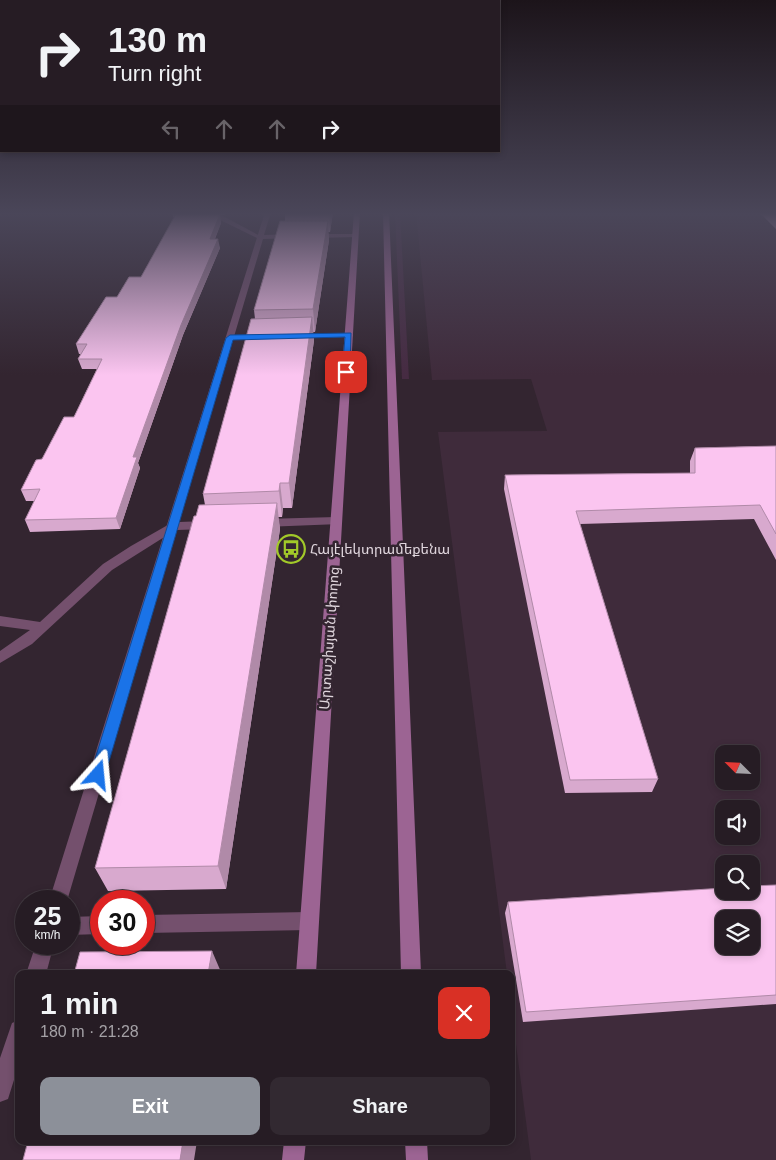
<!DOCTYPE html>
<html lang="en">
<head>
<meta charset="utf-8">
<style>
	:root { --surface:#261c24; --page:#322931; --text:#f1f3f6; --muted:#a4a1a6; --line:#423a41; --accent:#8c9099 }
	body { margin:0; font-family:Helvetica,"Noto Sans Armenian",sans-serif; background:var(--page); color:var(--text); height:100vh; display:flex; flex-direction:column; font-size:19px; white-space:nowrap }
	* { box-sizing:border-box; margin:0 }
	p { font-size:16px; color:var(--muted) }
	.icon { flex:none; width:28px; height:28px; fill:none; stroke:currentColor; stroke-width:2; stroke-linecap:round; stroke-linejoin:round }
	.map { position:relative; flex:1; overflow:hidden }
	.side { position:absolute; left:15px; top:970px; width:500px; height:175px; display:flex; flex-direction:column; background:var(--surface); border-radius:10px; box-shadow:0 2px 8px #0003,0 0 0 1px var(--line) }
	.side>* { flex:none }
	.banner { position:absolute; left:0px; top:0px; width:500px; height:152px; box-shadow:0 2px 8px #0003,0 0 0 1px var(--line); background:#261c24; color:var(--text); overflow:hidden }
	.needle { width:32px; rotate:294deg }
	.fabs { position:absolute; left:715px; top:745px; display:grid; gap:10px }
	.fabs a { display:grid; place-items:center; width:45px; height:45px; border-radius:10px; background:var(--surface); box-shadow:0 2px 8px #0003,0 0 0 1px var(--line); font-size:25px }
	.speed { position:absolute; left:15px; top:890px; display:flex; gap:10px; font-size:25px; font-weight:700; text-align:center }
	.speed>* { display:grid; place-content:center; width:65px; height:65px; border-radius:50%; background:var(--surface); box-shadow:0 2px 8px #0003,0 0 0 1px var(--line); line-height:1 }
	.speed small { font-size:12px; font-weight:400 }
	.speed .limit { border:8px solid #d22; background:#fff; color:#111 }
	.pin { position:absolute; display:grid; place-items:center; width:42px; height:42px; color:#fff; margin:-21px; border-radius:10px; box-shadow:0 2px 8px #0006 }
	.me { position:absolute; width:55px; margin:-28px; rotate:18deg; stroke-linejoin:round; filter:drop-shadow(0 0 4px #0008) }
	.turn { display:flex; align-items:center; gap:18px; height:105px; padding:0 25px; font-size:22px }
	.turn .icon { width:65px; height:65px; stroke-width:2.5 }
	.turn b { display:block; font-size:35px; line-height:42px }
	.lanes { display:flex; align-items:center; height:48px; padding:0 25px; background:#0003; justify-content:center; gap:25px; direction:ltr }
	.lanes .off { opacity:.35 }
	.round { display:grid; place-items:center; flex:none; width:52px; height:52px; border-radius:10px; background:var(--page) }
	.overview { display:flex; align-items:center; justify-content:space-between; height:85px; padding:0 25px }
	h1 { font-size:30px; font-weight:600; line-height:38px }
	.cta { display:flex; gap:10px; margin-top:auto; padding:10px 25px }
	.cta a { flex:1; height:58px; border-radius:10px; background:var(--accent); color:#fff; font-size:20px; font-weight:600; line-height:58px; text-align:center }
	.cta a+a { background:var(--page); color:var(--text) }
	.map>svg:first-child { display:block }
</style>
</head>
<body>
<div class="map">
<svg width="776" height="1160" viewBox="0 0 776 1160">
	<rect width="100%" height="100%" fill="#332530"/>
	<path fill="#3f2b3b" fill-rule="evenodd" d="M416,212H776V1160H531L511,1006V974H507L438,432L547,431L531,379L432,380ZM724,754H751V781H724ZM724,809H751V836H724ZM724,864H751V891H724ZM724,919H751V946H724Z"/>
	<path fill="#462b42" d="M395,212H400L409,379H402Z"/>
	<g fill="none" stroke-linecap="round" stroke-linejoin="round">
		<path fill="#74506d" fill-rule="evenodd" d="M204,212L221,215L262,237L257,238Z
			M173,522L179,526L177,529L112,570L32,644L0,663V651L30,630L0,626V616L40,622L103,564L131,546Z"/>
		<path fill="#74506d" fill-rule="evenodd" d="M265,212H271L264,235L293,234L296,236L293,238L263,239L179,522L206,521L212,525L206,529L177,530L67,901H49Z
			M355,234L357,235V237L313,238L310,236L313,234Z
			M349,333L353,335L352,337L296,338L292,336L296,334Z
			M336,517L342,521L340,524L264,527L258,523L264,519Z
			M309,912L315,915L318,921L315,927L309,930L144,933V915Z
			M101,916V934L69,935V917Z
			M36,944H54L46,974H26Z
			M19,1020V1064L8,1099L0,1102V1058L12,1023Z"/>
		<path fill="#9c6493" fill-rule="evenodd" d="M354,212H360L316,974H296Z
			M383,212H389L421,974H401Z
			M284,1141H306L304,1160H282Z
			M405,1141H427L428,1160H406Z"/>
	</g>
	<path fill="#d8a9ce" d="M172,212H225L224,215L219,214L221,223L215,239L220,248L183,335L138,463L140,468L120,529L30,532L25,520L35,501H26L21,490L74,417L97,369H82L78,359L81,354H79L76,344L117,297L141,277L175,217H173Z
		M285,212H333L330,232H328L329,240L315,332H313L314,340L292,508H283L282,517H278L280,529L226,889L108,891L95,868L196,516L205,505L203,494L255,319L254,310L285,221Z
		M759,212H776V229Z
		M776,446V560L754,519L580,524L658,779L652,792L565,793L504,489L505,475L690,473V461L695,448Z
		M776,885V1004L523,1022L505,913L508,902Z"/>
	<path fill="#b08aa8" d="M329,212H333L330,232Z
		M220,214L221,223L211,248L210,239Z
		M328,221L329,240L315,332L313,309Z
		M218,239L220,248L183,335L138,463L140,468L120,529L116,518L133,457L181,325Z
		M312,317L314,340L292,508L289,483Z
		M280,483L283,508L282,517L279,491Z
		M277,503L280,529L226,889L218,866Z
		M212,951L221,972L220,974H208Z
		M183,1141H197L194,1160H180Z"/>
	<path fill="#fbc5f0" stroke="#b08aa8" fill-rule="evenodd" d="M177,212H217L220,214L210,239H218L181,325L133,457H137L116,518L25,520L40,489L21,490L36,460L42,459L64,417H74L102,359H78L87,344H76L106,297H117L129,277H141Z
		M285,212H329V213L285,214Z
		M772,212H776V216Z
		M280,221H328L313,309L254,310Z
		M312,317L289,483H280L279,491L203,494L251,319Z
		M776,446V534L760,505L576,511L658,779L570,780L505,475L695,473V448Z
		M277,503L218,866L95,868L194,516H196L199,505Z
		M776,885V995L526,1012L508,902L724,888V891H751V886ZM724,919H751V946H724Z
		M212,951L208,974H74L80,952Z
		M28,1141H183L180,1160H23Z"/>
	<linearGradient id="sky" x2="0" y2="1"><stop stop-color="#1c141a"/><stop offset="0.57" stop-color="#4a4659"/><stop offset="1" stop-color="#4a4659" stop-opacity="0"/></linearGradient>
	<rect width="776" height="375" fill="url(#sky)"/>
	<path fill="#1a73e8" stroke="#114b97" d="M351,333L350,372L346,374L342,372L345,337L233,340L105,775L103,779L98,781L93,779L90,775L226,338L230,335Z"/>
	<defs>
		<symbol id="bus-ring" viewBox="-11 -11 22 22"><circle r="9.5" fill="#332530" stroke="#a2c929" stroke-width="1.5"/><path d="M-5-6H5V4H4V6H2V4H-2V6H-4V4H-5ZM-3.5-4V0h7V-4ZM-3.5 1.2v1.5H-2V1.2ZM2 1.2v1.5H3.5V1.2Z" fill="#a2c929"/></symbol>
	</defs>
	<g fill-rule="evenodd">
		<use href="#bus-ring" x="275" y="533" width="32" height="32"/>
	</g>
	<g text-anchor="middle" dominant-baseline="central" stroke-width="5" stroke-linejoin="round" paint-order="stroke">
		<g font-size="14" fill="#e0d6dd" stroke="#332530" text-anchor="start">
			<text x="310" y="549">Հայէլեկտրամեքենա</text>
		</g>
		<g font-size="14" fill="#e0d6dd" stroke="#332530">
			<text transform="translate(329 638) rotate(-86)">Արտաշիսյան փողոց</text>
		</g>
	</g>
</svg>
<div class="fabs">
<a><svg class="needle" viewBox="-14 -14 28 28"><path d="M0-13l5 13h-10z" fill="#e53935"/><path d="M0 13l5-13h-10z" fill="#a4a1a6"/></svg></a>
<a><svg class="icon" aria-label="sound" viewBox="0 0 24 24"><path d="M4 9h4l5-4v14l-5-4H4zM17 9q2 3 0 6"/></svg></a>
<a><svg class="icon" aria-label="search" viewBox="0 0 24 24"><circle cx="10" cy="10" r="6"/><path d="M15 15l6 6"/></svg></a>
<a><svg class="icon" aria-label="layers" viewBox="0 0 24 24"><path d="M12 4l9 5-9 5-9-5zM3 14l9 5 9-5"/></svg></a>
</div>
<div class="speed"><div>25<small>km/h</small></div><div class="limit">30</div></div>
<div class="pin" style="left:346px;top:372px;background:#d93025"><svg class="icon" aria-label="arrive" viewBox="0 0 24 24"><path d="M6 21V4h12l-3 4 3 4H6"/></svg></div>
<svg class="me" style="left:98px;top:775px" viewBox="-20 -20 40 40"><path d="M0-17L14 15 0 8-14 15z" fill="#1a73e8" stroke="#fff" stroke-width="4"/></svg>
<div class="banner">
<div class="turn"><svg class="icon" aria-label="right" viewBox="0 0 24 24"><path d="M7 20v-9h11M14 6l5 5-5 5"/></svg><div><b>130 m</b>Turn right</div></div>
<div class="lanes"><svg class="icon off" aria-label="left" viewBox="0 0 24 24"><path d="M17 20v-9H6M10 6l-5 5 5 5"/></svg><svg class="icon off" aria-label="ahead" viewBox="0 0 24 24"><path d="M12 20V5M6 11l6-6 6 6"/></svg><svg class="icon off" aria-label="ahead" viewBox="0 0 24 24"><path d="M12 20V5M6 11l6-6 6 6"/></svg><svg class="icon" aria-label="right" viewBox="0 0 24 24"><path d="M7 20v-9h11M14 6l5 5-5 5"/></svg></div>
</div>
<section class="side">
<div class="overview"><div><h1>1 min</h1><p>180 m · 21:28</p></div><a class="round" style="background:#d93025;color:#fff"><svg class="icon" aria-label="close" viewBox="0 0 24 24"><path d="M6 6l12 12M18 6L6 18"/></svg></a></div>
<div class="cta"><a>Exit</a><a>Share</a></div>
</section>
</div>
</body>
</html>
